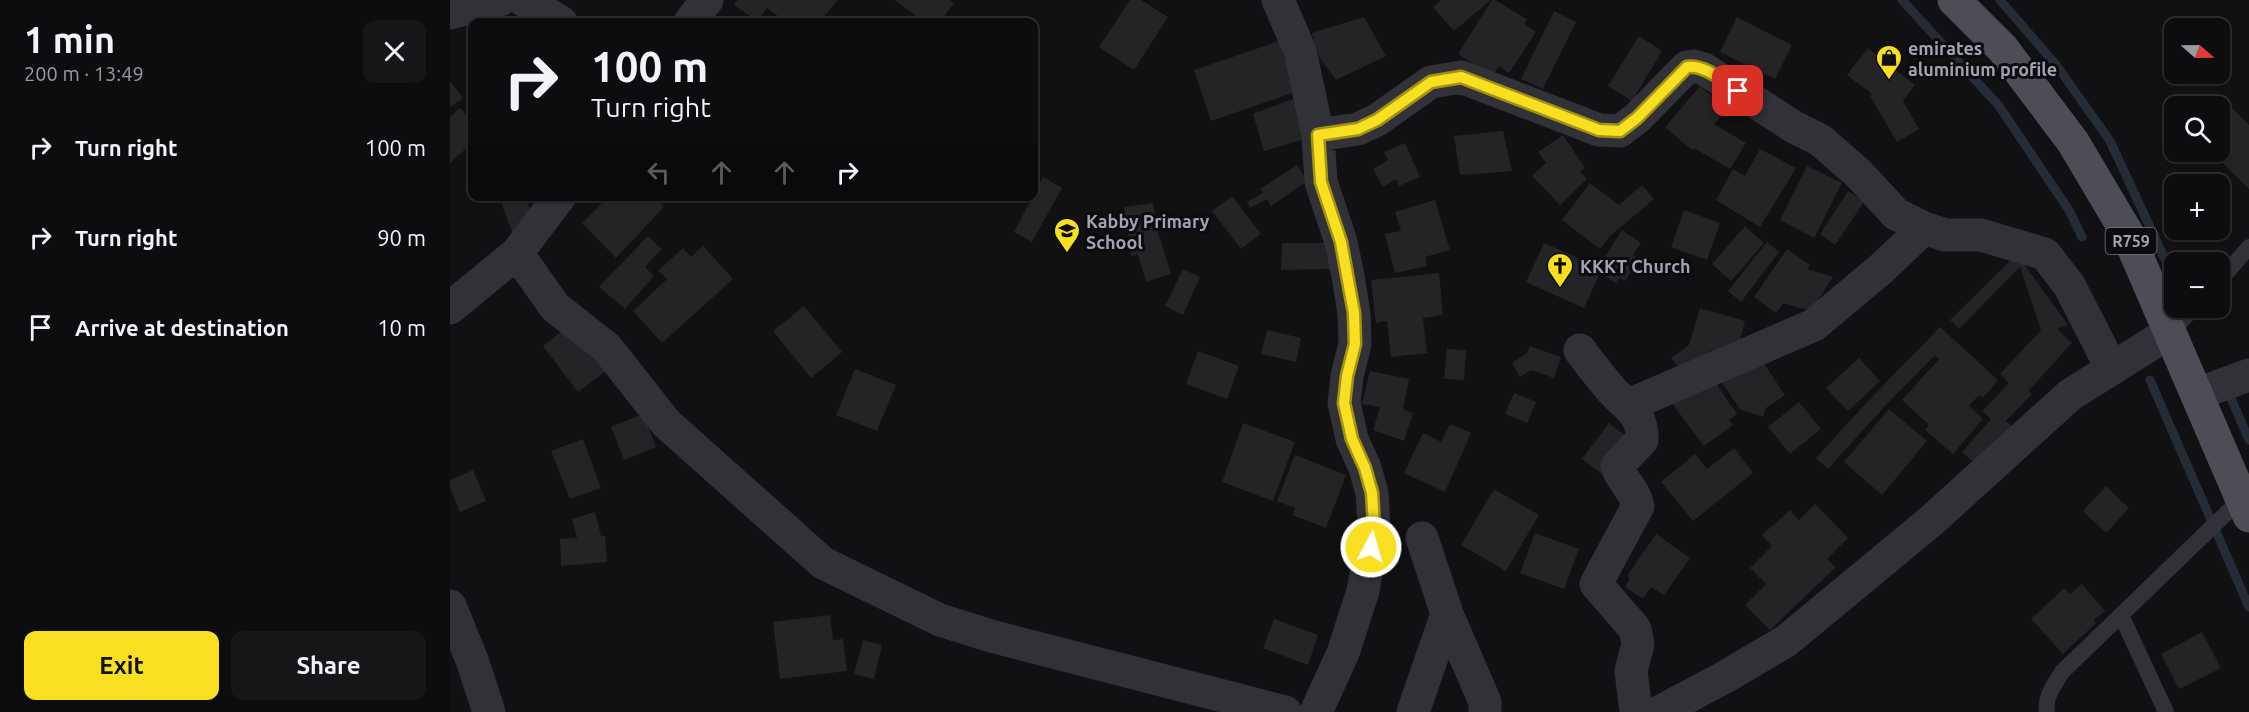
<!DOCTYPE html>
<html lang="en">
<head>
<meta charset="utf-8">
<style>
	:root { --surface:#0d0c0e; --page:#161517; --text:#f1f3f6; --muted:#9a9b9e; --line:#2d2c2e; --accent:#f8df21 }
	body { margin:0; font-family:Ubuntu,sans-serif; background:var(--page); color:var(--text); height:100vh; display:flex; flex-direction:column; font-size:22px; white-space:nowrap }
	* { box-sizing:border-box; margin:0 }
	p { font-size:20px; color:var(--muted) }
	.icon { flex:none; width:33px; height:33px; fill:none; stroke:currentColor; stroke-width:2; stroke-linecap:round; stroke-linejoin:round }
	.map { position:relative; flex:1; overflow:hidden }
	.drawer { display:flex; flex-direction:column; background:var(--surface); width:450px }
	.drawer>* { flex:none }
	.banner { position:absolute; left:18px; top:18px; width:570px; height:183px; border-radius:12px; box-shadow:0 2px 4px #0004,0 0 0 2px var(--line); background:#0d0c0e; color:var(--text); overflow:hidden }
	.needle { width:39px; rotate:110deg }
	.buttons { position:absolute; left:1714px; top:18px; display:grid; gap:12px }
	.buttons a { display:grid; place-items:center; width:66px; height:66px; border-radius:12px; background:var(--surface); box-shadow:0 2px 4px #0004,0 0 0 2px var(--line); font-size:30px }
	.pin { position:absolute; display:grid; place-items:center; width:51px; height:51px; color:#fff; margin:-26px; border-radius:12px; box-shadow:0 3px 9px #0006 }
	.me { position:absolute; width:66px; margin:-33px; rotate:6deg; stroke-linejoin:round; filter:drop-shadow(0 0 4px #0008) }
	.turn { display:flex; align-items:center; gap:21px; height:126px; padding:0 24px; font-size:27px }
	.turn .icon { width:78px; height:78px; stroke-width:2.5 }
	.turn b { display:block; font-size:42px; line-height:51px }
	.lanes { display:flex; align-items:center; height:57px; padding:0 24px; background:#0003; justify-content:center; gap:30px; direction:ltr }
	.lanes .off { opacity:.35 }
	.round { display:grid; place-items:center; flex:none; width:63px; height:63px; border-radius:12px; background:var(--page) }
	.head { display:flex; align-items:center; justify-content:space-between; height:102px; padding:0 24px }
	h1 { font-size:36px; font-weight:600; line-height:45px }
	.primary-button { display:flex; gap:12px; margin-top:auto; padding:12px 24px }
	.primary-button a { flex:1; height:69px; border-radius:12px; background:var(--accent); color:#111; font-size:24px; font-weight:600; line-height:69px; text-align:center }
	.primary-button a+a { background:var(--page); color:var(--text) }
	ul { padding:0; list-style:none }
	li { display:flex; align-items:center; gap:18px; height:90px; padding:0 24px }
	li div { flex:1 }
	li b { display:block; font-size:22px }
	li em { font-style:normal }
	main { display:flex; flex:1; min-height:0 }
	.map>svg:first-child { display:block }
</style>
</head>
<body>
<main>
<section class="drawer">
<div class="head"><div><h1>1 min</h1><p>200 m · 13:49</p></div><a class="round"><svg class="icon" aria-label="close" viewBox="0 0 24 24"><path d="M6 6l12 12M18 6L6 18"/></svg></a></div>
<ul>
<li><svg class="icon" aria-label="right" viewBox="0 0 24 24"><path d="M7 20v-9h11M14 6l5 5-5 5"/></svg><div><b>Turn right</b></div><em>100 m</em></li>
<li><svg class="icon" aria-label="right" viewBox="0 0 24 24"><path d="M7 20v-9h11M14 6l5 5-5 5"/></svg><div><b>Turn right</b></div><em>90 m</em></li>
<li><svg class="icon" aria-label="arrive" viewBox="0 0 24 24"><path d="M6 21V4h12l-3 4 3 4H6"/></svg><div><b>Arrive at destination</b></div><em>10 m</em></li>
</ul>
<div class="primary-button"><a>Exit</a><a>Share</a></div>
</section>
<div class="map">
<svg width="1799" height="712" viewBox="0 0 1799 712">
	<rect width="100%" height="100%" fill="#111012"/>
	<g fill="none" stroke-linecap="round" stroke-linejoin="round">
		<path stroke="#262c36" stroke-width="9" d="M1452,0L1549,106L1619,210L1632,237
			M1550,0L1607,66L1660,141L1725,281
			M1700,380L1799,607
			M1780,396L1799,440"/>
	</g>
	<path fill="#242326" d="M287,0H388L369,22H336L317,8L307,21L284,5Z
		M445,0H500L504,3L490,22H474Z
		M680,0H691L718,17L684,70L649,47Z
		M991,0H1041L1004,31L983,7Z
		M1042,0H1045L1077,19L1074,24L1086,32L1059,73L1049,66L1043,76L1008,54Z
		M1104,11L1126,22L1093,89L1071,79Z
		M914,17L936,56L886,80L869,57L862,33Z
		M1287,17L1342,45L1325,79L1270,52Z
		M1189,36L1212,51L1182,101L1158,86Z
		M829,41L845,92L761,121L744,70Z
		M1418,48L1465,85L1453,101L1469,129L1447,142L1420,96L1422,94L1397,75Z
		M0,81L13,98L0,107Z
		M1250,86L1277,109L1264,124L1296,143L1280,169L1244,148L1242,150L1215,127Z
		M850,96L865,136L814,151L803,114Z
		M1779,105L1799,125V189L1762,152H1770V125L1772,123L1770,113Z
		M10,108L22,121V147L20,145L0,163V117Z
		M1053,131L1062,171L1010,175L1004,136Z
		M1113,135L1135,168L1130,172L1137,179L1110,205L1082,176L1096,163L1088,152Z
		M955,143L970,177L949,186L946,179L933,187L923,169L938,160L934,152Z
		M1310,149L1346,168L1310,227L1266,200L1283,169L1295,176Z
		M847,165L857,181L821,206L817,199L800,208L797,202L813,193L810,189Z
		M1357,166L1392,183L1364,238L1330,220Z
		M593,177L612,188L582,242L564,232Z
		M1140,183L1169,205L1192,185L1204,199L1159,237L1150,249L1112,220Z
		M1398,191L1414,202L1385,245L1370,234Z
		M65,196H75L85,223L62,232L51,202Z
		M159,196H204L214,207L166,258L132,223Z
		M782,196L811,234L791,249L762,211Z
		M985,200L1000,250L975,257L977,266L945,273L935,234L951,231L945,212Z
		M703,203L709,238H710L721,274L696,282L688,255L681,256L674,207Z
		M1234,210L1270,223L1257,260L1221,247Z
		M1295,226L1314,243L1281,281L1262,264Z
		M1172,230L1191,243L1183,255L1189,259L1175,281L1169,278L1166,283L1150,273L1134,308L1076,282L1094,243L1149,267Z
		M198,236L212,249L195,267L204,276L175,309L149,287Z
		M1317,242L1329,252L1291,302L1278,291Z
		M832,243H881V269L831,270Z
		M253,246L283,279L212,343L183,311L217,279L208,271L233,248L241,257Z
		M1337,249L1360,265L1357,269L1383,277L1361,311L1333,303L1326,313L1304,297Z
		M1567,254L1618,325L1607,329L1622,343L1578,391L1582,394L1556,421L1567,431L1532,470L1512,452L1541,419L1532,411L1559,383L1550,374L1591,330L1570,267L1509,329L1500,320Z
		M733,269L750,277L733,315L715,306Z
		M989,273L993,315L973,318L977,353L941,357L937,321L926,323L921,280Z
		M354,306L392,352L361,378L323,331Z
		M1250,308L1295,321L1285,358L1258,350L1265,359L1238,379L1221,358L1239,345Z
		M121,324L156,371L128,392L93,346Z
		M1490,327L1548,380L1533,398L1529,395L1519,406L1533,419L1503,454L1475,430L1479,425L1452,400L1489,359L1485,355L1434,407L1378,469L1366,458L1418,401Z
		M817,330L851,338L846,362L811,354Z
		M1080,346L1111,357L1104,378L1081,370L1070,377L1062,363L1077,353Z
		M997,349L1016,350L1014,380L994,379Z
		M748,351L789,366L777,399L736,384Z
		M1310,358L1335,395L1316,408L1313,417L1290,409L1268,377Z
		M1409,358L1430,381L1398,411L1376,388Z
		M405,369L446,385L427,431L386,415Z
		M920,371L959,379L953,409L963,413L954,441L923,430L930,407L912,404Z
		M1265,382L1287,414L1279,420L1283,425L1254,446L1221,402Z
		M1064,393L1086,402L1077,423L1055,414Z
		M1349,402L1371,429L1340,454L1318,427Z
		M1439,409L1477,441L1432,495L1394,462Z
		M193,414L206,447L174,460L161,427Z
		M793,423L845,442L823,501L772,482Z
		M1159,423L1182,441L1156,477L1132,459Z
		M1000,424L1021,433L995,492L954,473L973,433L991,442Z
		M133,439L151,488L120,499L101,451Z
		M1284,448L1303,473L1243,521L1211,482L1245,454L1257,469Z
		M845,455L896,475L876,528L842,515L845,508L827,501Z
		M23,470L36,501L10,512L0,488V480Z
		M1656,486L1679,508L1656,533L1633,511Z
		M1044,489L1089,515L1056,571L1011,545Z
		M1365,504L1398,538L1377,559L1386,567L1320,630L1295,605L1316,584L1300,568L1322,546L1312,535L1340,510L1349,520Z
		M145,512L151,536H155L157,562L111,566L110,539L127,538L122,519Z
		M1085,533L1129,549L1114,589L1070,573Z
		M1206,534L1240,558L1214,595L1201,587L1193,599L1175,587L1180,578L1177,576Z
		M1632,584L1655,611L1644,620L1646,623L1613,654L1581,619L1614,588L1620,594Z
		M380,615L383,640L393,639L397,671L330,679L323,622Z
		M824,619L868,635L858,665L813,648Z
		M1752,632L1771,668L1729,689L1711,654Z
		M413,640L432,645L424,679L404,674Z"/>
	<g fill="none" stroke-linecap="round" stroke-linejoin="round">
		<path stroke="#313137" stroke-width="16" d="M1770,280L1799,247
			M1720,332L1744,308
			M1671,615L1716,712
			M1597,712C1594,697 1605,684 1612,672L1791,499"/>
		<path stroke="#313137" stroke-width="33" d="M73,0L111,22
			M828,0L850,51L868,135L871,182L891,242L898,276L904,313L905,344L897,376L894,403L902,439L915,468L922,493L924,525L913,591L893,653L866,712
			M0,13L50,0
			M240,22L257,0
			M868,135L908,129L927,120L981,82L1011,77L1149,130L1170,131L1187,118L1237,67L1244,66L1254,69L1344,127L1370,140L1408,173L1446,214L1474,228L1495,235H1531L1595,254L1619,285L1662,369
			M67,253L105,307L157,348L216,423L373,563L490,620L541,636L835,712
			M0,308L67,253L110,196
			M1130,350C1139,363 1149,375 1159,387C1174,406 1193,411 1192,440L1167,466C1172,482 1185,490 1188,506L1146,584L1185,629L1188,644L1181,671L1186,712
			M1747,394L1799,375
			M1179,405L1364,325L1432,268L1474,228
			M972,538L997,614L1035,702V712
			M0,606L22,660L39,712
			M963,712L997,614
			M1209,712L1275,677L1336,641L1481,521L1620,395L1720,332"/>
		<path stroke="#4d4d56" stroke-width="33" d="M1504,0L1553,49L1623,142L1677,233L1799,516"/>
	</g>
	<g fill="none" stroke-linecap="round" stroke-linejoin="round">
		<defs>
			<path id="route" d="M921,547L924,525L922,493L915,468L902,439L894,403L897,376L905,344L904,313L891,242L871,182L868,135L908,129L927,120L981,82L1011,77L1149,130L1170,131L1187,118L1237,67C1255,64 1274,82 1288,91"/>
		</defs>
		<use href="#route" stroke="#a19115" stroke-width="15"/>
		<use href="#route" stroke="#f8df21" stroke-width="10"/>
	</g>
	<defs>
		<symbol id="shop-pin" viewBox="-11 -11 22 30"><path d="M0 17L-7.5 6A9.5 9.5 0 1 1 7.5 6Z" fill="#f8df21" stroke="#0c0b0d"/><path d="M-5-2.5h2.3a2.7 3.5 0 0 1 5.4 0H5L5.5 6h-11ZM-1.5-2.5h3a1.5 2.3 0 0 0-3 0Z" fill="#111"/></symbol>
		<symbol id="school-pin" viewBox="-11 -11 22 30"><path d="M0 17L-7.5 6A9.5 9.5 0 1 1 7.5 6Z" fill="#f8df21" stroke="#0c0b0d"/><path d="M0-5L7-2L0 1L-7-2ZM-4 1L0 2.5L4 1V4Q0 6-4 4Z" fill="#111"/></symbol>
		<symbol id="church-pin" viewBox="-11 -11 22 30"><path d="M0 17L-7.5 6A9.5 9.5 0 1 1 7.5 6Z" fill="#f8df21" stroke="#0c0b0d"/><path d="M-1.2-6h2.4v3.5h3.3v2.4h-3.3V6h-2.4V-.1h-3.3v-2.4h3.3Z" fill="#111"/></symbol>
	</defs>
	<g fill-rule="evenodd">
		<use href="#shop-pin" x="1424" y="43" width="30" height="40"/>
		<use href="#school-pin" x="602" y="216" width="30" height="40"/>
		<use href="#church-pin" x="1095" y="251" width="30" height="40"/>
	</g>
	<g text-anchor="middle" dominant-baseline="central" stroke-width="6" stroke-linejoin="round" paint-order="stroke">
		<rect fill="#0c0b0d" stroke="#747581" stroke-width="1.5" x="1655.5" y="228" width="51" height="26" rx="4.5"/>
		<g font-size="16" font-weight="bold" fill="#a1a2b3">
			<text x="1681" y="241">R759</text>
		</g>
		<g font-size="18" font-weight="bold" fill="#a1a2b3" stroke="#0c0b0d" text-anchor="start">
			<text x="1458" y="48">emirates<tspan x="1458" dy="21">aluminium profile</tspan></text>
			<text x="636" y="221">Kabby Primary<tspan x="636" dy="21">School</tspan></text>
			<text x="1130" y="266">KKKT Church</text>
		</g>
	</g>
</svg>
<div class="buttons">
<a><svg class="needle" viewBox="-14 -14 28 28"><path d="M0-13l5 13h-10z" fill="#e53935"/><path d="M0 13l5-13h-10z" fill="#9a9b9e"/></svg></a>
<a><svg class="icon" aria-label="search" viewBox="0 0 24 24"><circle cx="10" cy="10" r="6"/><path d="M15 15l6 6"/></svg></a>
<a>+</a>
<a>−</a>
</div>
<div class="pin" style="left:1288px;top:91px;background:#d93025"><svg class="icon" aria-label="arrive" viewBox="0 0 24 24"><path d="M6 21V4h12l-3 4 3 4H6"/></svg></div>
<svg class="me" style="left:921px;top:547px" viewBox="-20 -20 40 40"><circle r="17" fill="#f8df21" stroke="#fff" stroke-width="3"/><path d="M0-11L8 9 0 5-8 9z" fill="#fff"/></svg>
<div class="banner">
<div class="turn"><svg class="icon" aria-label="right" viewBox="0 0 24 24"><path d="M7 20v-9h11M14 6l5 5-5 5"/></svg><div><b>100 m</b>Turn right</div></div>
<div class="lanes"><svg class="icon off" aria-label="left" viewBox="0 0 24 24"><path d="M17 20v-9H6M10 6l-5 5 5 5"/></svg><svg class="icon off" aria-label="ahead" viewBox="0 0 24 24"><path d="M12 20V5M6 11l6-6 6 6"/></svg><svg class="icon off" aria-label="ahead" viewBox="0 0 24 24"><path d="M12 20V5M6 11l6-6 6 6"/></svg><svg class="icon" aria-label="right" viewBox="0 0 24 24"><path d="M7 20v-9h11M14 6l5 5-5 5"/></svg></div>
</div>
</div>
</main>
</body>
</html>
